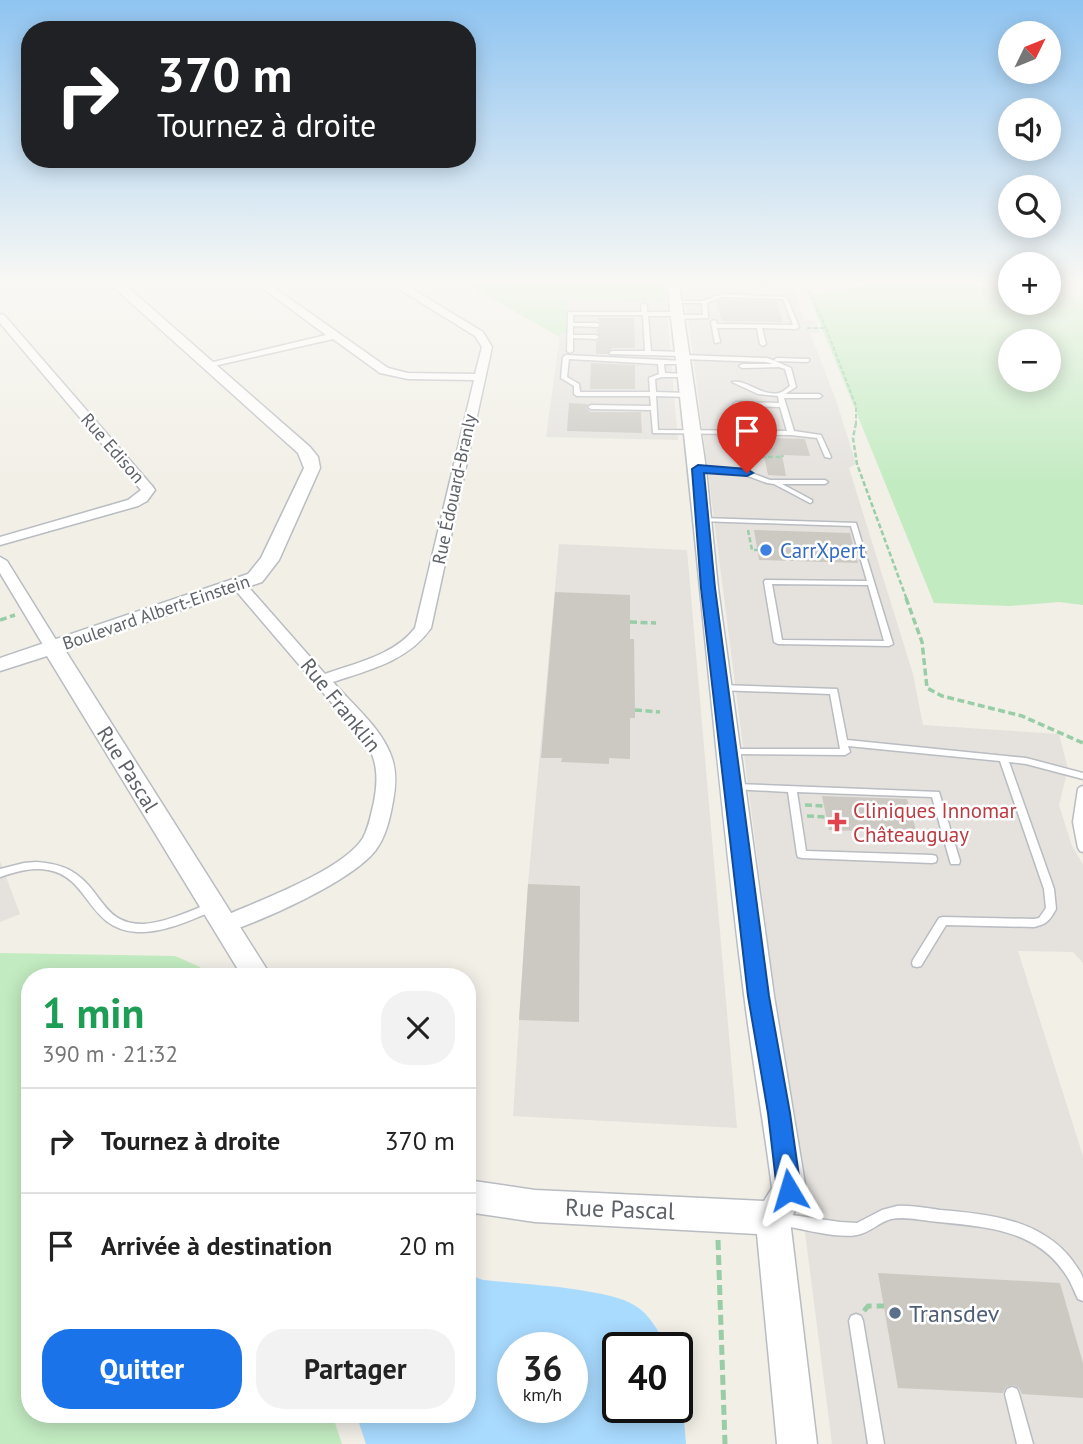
<!DOCTYPE html>
<html lang="fr">
<head>
<meta charset="utf-8">
<style>
	:root { --surface:#fff; --page:#f2f2f2; --text:#222; --muted:#767676; --line:#e0e0e0; --accent:#1a73e8 }
	body { margin:0; font-family:"PT Sans",sans-serif; background:var(--page); color:var(--text); height:100vh; display:flex; flex-direction:column; font-size:26px; white-space:nowrap }
	* { box-sizing:border-box; margin:0 }
	p { font-size:23px; color:var(--muted) }
	.icon { flex:none; width:38px; height:38px; fill:none; stroke:currentColor; stroke-width:2; stroke-linecap:round; stroke-linejoin:round }
	.map { position:relative; flex:1; overflow:hidden }
	.details { position:absolute; left:21px; top:968px; width:455px; height:455px; display:flex; flex-direction:column; background:var(--surface); border-radius:28px; box-shadow:0 4px 18px #0003 }
	.details>* { flex:none }
	.top-card { position:absolute; left:21px; top:21px; width:455px; height:147px; border-radius:28px; box-shadow:0 4px 18px #0003; background:#202124; color:#fff; overflow:hidden }
	.needle { width:46px; rotate:47deg }
	.tools { position:absolute; left:998px; top:21px; display:grid; gap:14px }
	.tools a { display:grid; place-items:center; width:63px; height:63px; border-radius:50%; background:var(--surface); box-shadow:0 4px 18px #0003; font-size:35px }
	.speed { position:absolute; left:497px; top:1332px; display:flex; gap:14px; font-size:35px; font-weight:700; text-align:center }
	.speed>* { display:grid; place-content:center; width:91px; height:91px; border-radius:50%; background:var(--surface); box-shadow:0 4px 18px #0003; line-height:1 }
	.speed small { font-size:18px; font-weight:400 }
	.speed .limit { border:4px solid #111; border-radius:10px; background:#fff; color:#111 }
	.pin { position:absolute; display:grid; place-items:center; width:60px; height:60px; color:#fff; margin:-72px -30px; border-radius:50% 50% 50% 0; rotate:-45deg; box-shadow:0 0 7px #0007 }
	.pin .icon { rotate:45deg }
	.me { position:absolute; width:77px; margin:-38px; rotate:353deg; stroke-linejoin:round; filter:drop-shadow(0 0 5px #0008) }
	.turn { display:flex; align-items:center; gap:24px; height:147px; padding:0 21px; font-size:32px }
	.turn .icon { width:91px; height:91px; stroke-width:2.5 }
	.turn b { display:block; font-size:49px; line-height:60px }
	.round { display:grid; place-items:center; flex:none; width:74px; height:74px; border-radius:28px; background:var(--page) }
	.head { display:flex; align-items:center; justify-content:space-between; height:119px; padding:0 21px }
	h1 { font-size:42px; font-weight:700; line-height:52px; color:#1e9e55 }
	.button { display:flex; gap:14px; margin-top:auto; padding:14px 21px }
	.button a { flex:1; height:80px; border-radius:28px; background:var(--accent); color:#fff; font-size:28px; font-weight:700; line-height:80px; text-align:center }
	.button a+a { background:var(--page); color:var(--text) }
	ul { padding:0; list-style:none }
	li { display:flex; align-items:center; gap:21px; height:105px; padding:0 21px; border-top:2px solid var(--line) }
	li div { flex:1 }
	li b { display:block; font-size:26px }
	li em { font-style:normal }
	.map>svg:first-child { display:block }
</style>
</head>
<body>
<div class="map">
<svg width="1083" height="1444" viewBox="0 0 1083 1444">
	<rect width="100%" height="100%" fill="#f1efe6"/>
	<path fill="#e5e2de" d="M684,284H793L804,320L816,321L820,333H810L836,400L856,464L849,468L913,674L923,725L1059,734L1068,769L1059,805L1072,846L1083,864V963L1073,952L1018,951L1083,1156V1444H832Z
		M568,300L666,302L678,440L546,437L560,334L566,333Z
		M559,544L687,550L737,1128L513,1116L528,884Z
		M0,861L20,914L0,922Z"/>
	<path fill="#c2ebc1" fill-rule="evenodd" d="M466,284H664L666,302L568,300L566,333L560,334V337Z
		M872,284H963L1010,290V303H1048V294L1083,297V605L1059,602L1009,606L934,603L809,296ZM1010,341H1048V380H1010Z
		M0,953L175,956L200,967L207,976H30V1414H332L342,1444H0Z"/>
	<path fill="#a9dbff" fill-rule="evenodd" d="M467,1274L483,1280C519,1284 606,1288 634,1305C650,1314 658,1331 667,1347L618,1348V1407H677V1377L682,1397L686,1444H366L356,1414H467ZM513,1348H572V1407H513Z"/>
	<path fill="#ccc9c3" d="M723,300L777,301L783,322L722,321L717,302Z
		M597,318H634L635,348H612L608,354H596V342L601,338L596,330L602,326Z
		M591,363L635,365V389H590Z
		M569,403L588,404L586,408L591,412H641L642,433L567,431Z
		M752,437L805,439L810,456L782,455L786,476L768,475L764,455L756,454Z
		M754,530L850,533L858,563L759,560Z
		M555,592L630,595V639H634L635,710V718H630V759L609,758V764L561,762L562,758H541Z
		M822,796L907,799L917,833L829,830Z
		M528,884L580,886L579,1022L519,1020Z
		M878,1273L1060,1283L1083,1363V1398L1022,1394L1019,1388L1013,1385L1006,1387L1003,1393L898,1388Z"/>
	<g fill="none" stroke-linecap="round" stroke-linejoin="round">
		<defs>
			<path id="service" d="M762,284H766V285L764,286Z
				M722,294L785,297L788,300L799,327L796,329L762,328L766,344L763,346L760,344L757,328H717L720,342L715,343L711,322L714,320L716,321L717,324L793,325L784,301L782,299L723,297L707,303L708,318L678,319L675,317L678,316H648L651,351L683,352L686,354L684,355L767,358L775,361V359L777,358L809,359V361L807,362L775,361L791,368L796,387L785,394H819L822,396L819,398H784L794,431L821,435L831,457L830,458L825,457L817,438L791,435L743,434L747,456L744,458L741,456L736,434L653,433L651,410L591,409L588,407L591,405L651,406L650,396H577L574,394V386L561,378L563,357L566,355L684,361L687,363L686,364H664L665,373L685,374L687,375V377H662L655,379L656,392L688,393L691,395L688,397L656,396L658,430L787,431L780,407L736,406L733,404L736,402L779,403L778,396L758,394L732,382C747,379 762,397 779,393C783,392 786,389 790,386L785,369L779,367L742,368L739,366L742,364H773L766,362L684,359L681,357L683,356L610,354V352L612,351H645L643,315H573V323H597L600,325L597,327L573,326V335H596L599,337L596,339L573,338V351L570,353L567,351L568,312H642L641,305L644,303L647,305V312H678L681,314L678,315H703L702,303H676L674,302L676,301H703ZM569,359L658,364L659,374L649,378L650,392H580L579,384L567,377Z
				M698,467L741,469L770,480H825L828,482L825,484H782L812,500V502L810,503L774,484L767,483L740,473L696,470L695,469Z
				M701,518L856,523L893,644L889,646L778,644L774,642L764,582L765,580L867,581L851,526L699,521V519ZM772,584L868,585L884,641L782,640Z
				M721,685L837,689L847,740L1026,758L1083,773V779L1026,764L1009,762L1054,889L1056,909C1050,920 1047,924 1034,927L946,925L921,966L917,967L913,966L912,963L913,960L939,918L943,917L1034,919L1039,918L1046,908L1044,889L1000,761L848,746L850,752L845,755L730,754L727,753L725,751L727,749H840L830,694L718,690L717,688Z
				M736,784L939,792L960,861L959,864H951L950,861L932,797L797,792L806,851L932,855L936,856L937,859L936,862L932,863L802,858L798,857L797,854L788,792L733,789L731,787L733,785Z
				M1083,786V852L1080,851L1078,848L1073,822L1078,789L1080,787Z
				M36,862C53,863 69,867 81,878C104,898 107,925 144,924C168,922 189,911 211,903L215,904L216,907L215,910C191,920 164,933 137,932C87,929 90,877 48,870C31,867 15,872 0,877V869L24,863Z
				M897,1206C911,1205 925,1208 940,1210C988,1214 1040,1219 1072,1260C1076,1266 1082,1273 1083,1279C1083,1286 1083,1294 1083,1301L1078,1299C1074,1291 1071,1282 1066,1275C1037,1230 988,1227 939,1222C923,1221 906,1216 891,1219C879,1222 870,1233 857,1235C836,1239 801,1228 778,1225L773,1224L771,1219L773,1214L778,1213L840,1222L857,1223L882,1210Z
				M856,1314L861,1316L863,1321L884,1444H868L849,1321L851,1316Z
				M1012,1387L1017,1389L1019,1394L1033,1444H1017L1005,1394L1007,1389Z"/>
			<path id="minor" d="M257,284H269L388,368L408,373L475,374L482,347L475,336L391,284H404L483,332L492,347L431,628C408,661 369,670 333,682C352,704 379,726 390,753C397,769 396,785 393,801C390,818 386,837 375,851C350,882 262,921 224,933L217,931L213,925L217,919C253,903 343,871 363,838C369,827 371,814 374,802C378,781 378,762 367,744L231,585L239,580L244,582L325,674C355,663 395,655 415,628L474,380L408,379L380,373L333,339L205,368V364L326,335Z
				M0,314L4,315L153,487L155,490L147,501L138,506L0,545V537L128,500L141,490L0,323Z
				M0,557L7,561L61,648L59,651H47L45,648L0,573Z"/>
			<path id="tertiary" d="M110,284H124L310,447L318,457L320,468L279,560L262,582L65,650L271,976H242L47,656L0,671V658L248,574L261,558L304,468L298,453Z
				M667,284H679L706,469L718,588L774,996L806,1190L790,1220L817,1444H777L757,1234L535,1222L467,1212V1180L535,1190L764,1201L772,1188C764,1123 752,1059 744,994C714,758 696,521 667,284Z"/>
		</defs>
		<use href="#service" stroke="#b9bcc1" stroke-width="3"/>
		<use href="#minor" stroke="#b9bcc1" stroke-width="3"/>
		<use href="#tertiary" stroke="#b9bcc1" stroke-width="3"/>
		<path stroke="#99cda7" stroke-width="2" stroke-dasharray="4.5 2" stroke-linecap="butt" d="M806,284L826,328
			M807,328H826L856,406V425"/>
		<path stroke="#99cda7" stroke-width="2.5" stroke-dasharray="5 2.5" stroke-linecap="butt" d="M856,423L853,438L857,464L907,600
			M753,457H783L782,455
			M748,530L752,550H758"/>
		<path stroke="#99cda7" stroke-width="3.5" stroke-dasharray="7 3.5" stroke-linecap="butt" d="M906,598L922,642L927,688L942,696L1022,716L1083,743
			M0,620L15,615
			M630,622L656,623
			M635,710L660,712
			M805,805L824,806
			M807,816L826,817"/>
		<path stroke="#99cda7" stroke-width="5" stroke-dasharray="10 5" stroke-linecap="butt" d="M718,1240L725,1444
			M864,1311L868,1306H884"/>
		<use href="#service" fill="#fff" fill-rule="evenodd"/>
		<use href="#minor" fill="#fff" fill-rule="evenodd"/>
		<use href="#tertiary" fill="#fff" fill-rule="evenodd"/>
	</g>
	<linearGradient id="sky" x2="0" y2="1"><stop stop-color="#8fc4f1"/><stop offset="0.58" stop-color="#f9f8f4"/><stop offset="1" stop-color="#f9f8f4" stop-opacity="0"/></linearGradient>
	<rect width="1083" height="487" fill="url(#sky)"/>
	<path fill="#1a73e8" stroke="#114b97" stroke-width="2" d="M698,465L747,469L753,473L747,476L704,473L715,588L769,996L790,1113L801,1190L797,1198L789,1201L781,1198L777,1190L768,1113L748,996L701,588L692,469Z"/>
	<circle fill="#3f7fe0" stroke="#fff" stroke-width="2.5" cx="766" cy="550" r="7"/>
	<path fill="#e0444e" stroke="#fff" stroke-width="2.5" d="M833.5 811.5h7v7h7v7h-7v7h-7v-7h-7v-7h7z"/>
	<circle fill="#5c6f8a" stroke="#fff" stroke-width="2.5" cx="895" cy="1313" r="7"/>
	<g text-anchor="middle" dominant-baseline="central" stroke-width="5" stroke-linejoin="round" paint-order="stroke">
		<g font-size="18" fill="#5e6268" stroke="#fff">
			<text transform="translate(113 448) rotate(49)">Rue Edison</text>
			<text transform="translate(454 489) rotate(-78)">Rue Édouard-Branly</text>
			<text transform="translate(156 612) rotate(-19)">Boulevard Albert-Einstein</text>
		</g>
		<g font-size="21" fill="#366cbe" stroke="#fff" text-anchor="start">
			<text x="780" y="550">CarrXpert</text>
		</g>
		<g font-size="21" fill="#5e6268" stroke="#fff">
			<text transform="translate(341 705) rotate(51)">Rue Franklin</text>
			<text transform="translate(128 769) rotate(58)">Rue Pascal</text>
		</g>
		<g font-size="21" fill="#be3a42" stroke="#fff" text-anchor="start">
			<text x="853" y="810">Cliniques Innomar<tspan x="853" dy="24">Châteauguay</tspan></text>
		</g>
		<g font-size="24" fill="#5e6268" stroke="#fff">
			<text transform="translate(620 1209) rotate(2)">Rue Pascal</text>
		</g>
		<g font-size="24" fill="#4e5e75" stroke="#fff" text-anchor="start">
			<text x="909" y="1313">Transdev</text>
		</g>
	</g>
</svg>
<div class="tools">
<a><svg class="needle" viewBox="-14 -14 28 28"><path d="M0-13l5 13h-10z" fill="#e53935"/><path d="M0 13l5-13h-10z" fill="#767676"/></svg></a>
<a><svg class="icon" aria-label="sound" viewBox="0 0 24 24"><path d="M4 9h4l5-4v14l-5-4H4zM17 9q2 3 0 6"/></svg></a>
<a><svg class="icon" aria-label="search" viewBox="0 0 24 24"><circle cx="10" cy="10" r="6"/><path d="M15 15l6 6"/></svg></a>
<a>+</a>
<a>−</a>
</div>
<div class="speed"><div>36<small>km/h</small></div><div class="limit">40</div></div>
<div class="pin" style="left:747px;top:473px;background:#d93025"><svg class="icon" aria-label="arrive" viewBox="0 0 24 24"><path d="M6 21V4h12l-3 4 3 4H6"/></svg></div>
<svg class="me" style="left:789px;top:1190px" viewBox="-20 -20 40 40"><path d="M0-17L14 15 0 8-14 15z" fill="#1a73e8" stroke="#fff" stroke-width="4"/></svg>
<div class="top-card">
<div class="turn"><svg class="icon" aria-label="right" viewBox="0 0 24 24"><path d="M7 20v-9h11M14 6l5 5-5 5"/></svg><div><b>370 m</b>Tournez à droite</div></div>
</div>
<section class="details">
<div class="head"><div><h1>1 min</h1><p>390 m · 21:32</p></div><a class="round"><svg class="icon" aria-label="close" viewBox="0 0 24 24"><path d="M6 6l12 12M18 6L6 18"/></svg></a></div>
<ul>
<li><svg class="icon" aria-label="right" viewBox="0 0 24 24"><path d="M7 20v-9h11M14 6l5 5-5 5"/></svg><div><b>Tournez à droite</b></div><em>370 m</em></li>
<li><svg class="icon" aria-label="arrive" viewBox="0 0 24 24"><path d="M6 21V4h12l-3 4 3 4H6"/></svg><div><b>Arrivée à destination</b></div><em>20 m</em></li>
</ul>
<div class="button"><a>Quitter</a><a>Partager</a></div>
</section>
</div>
</body>
</html>
